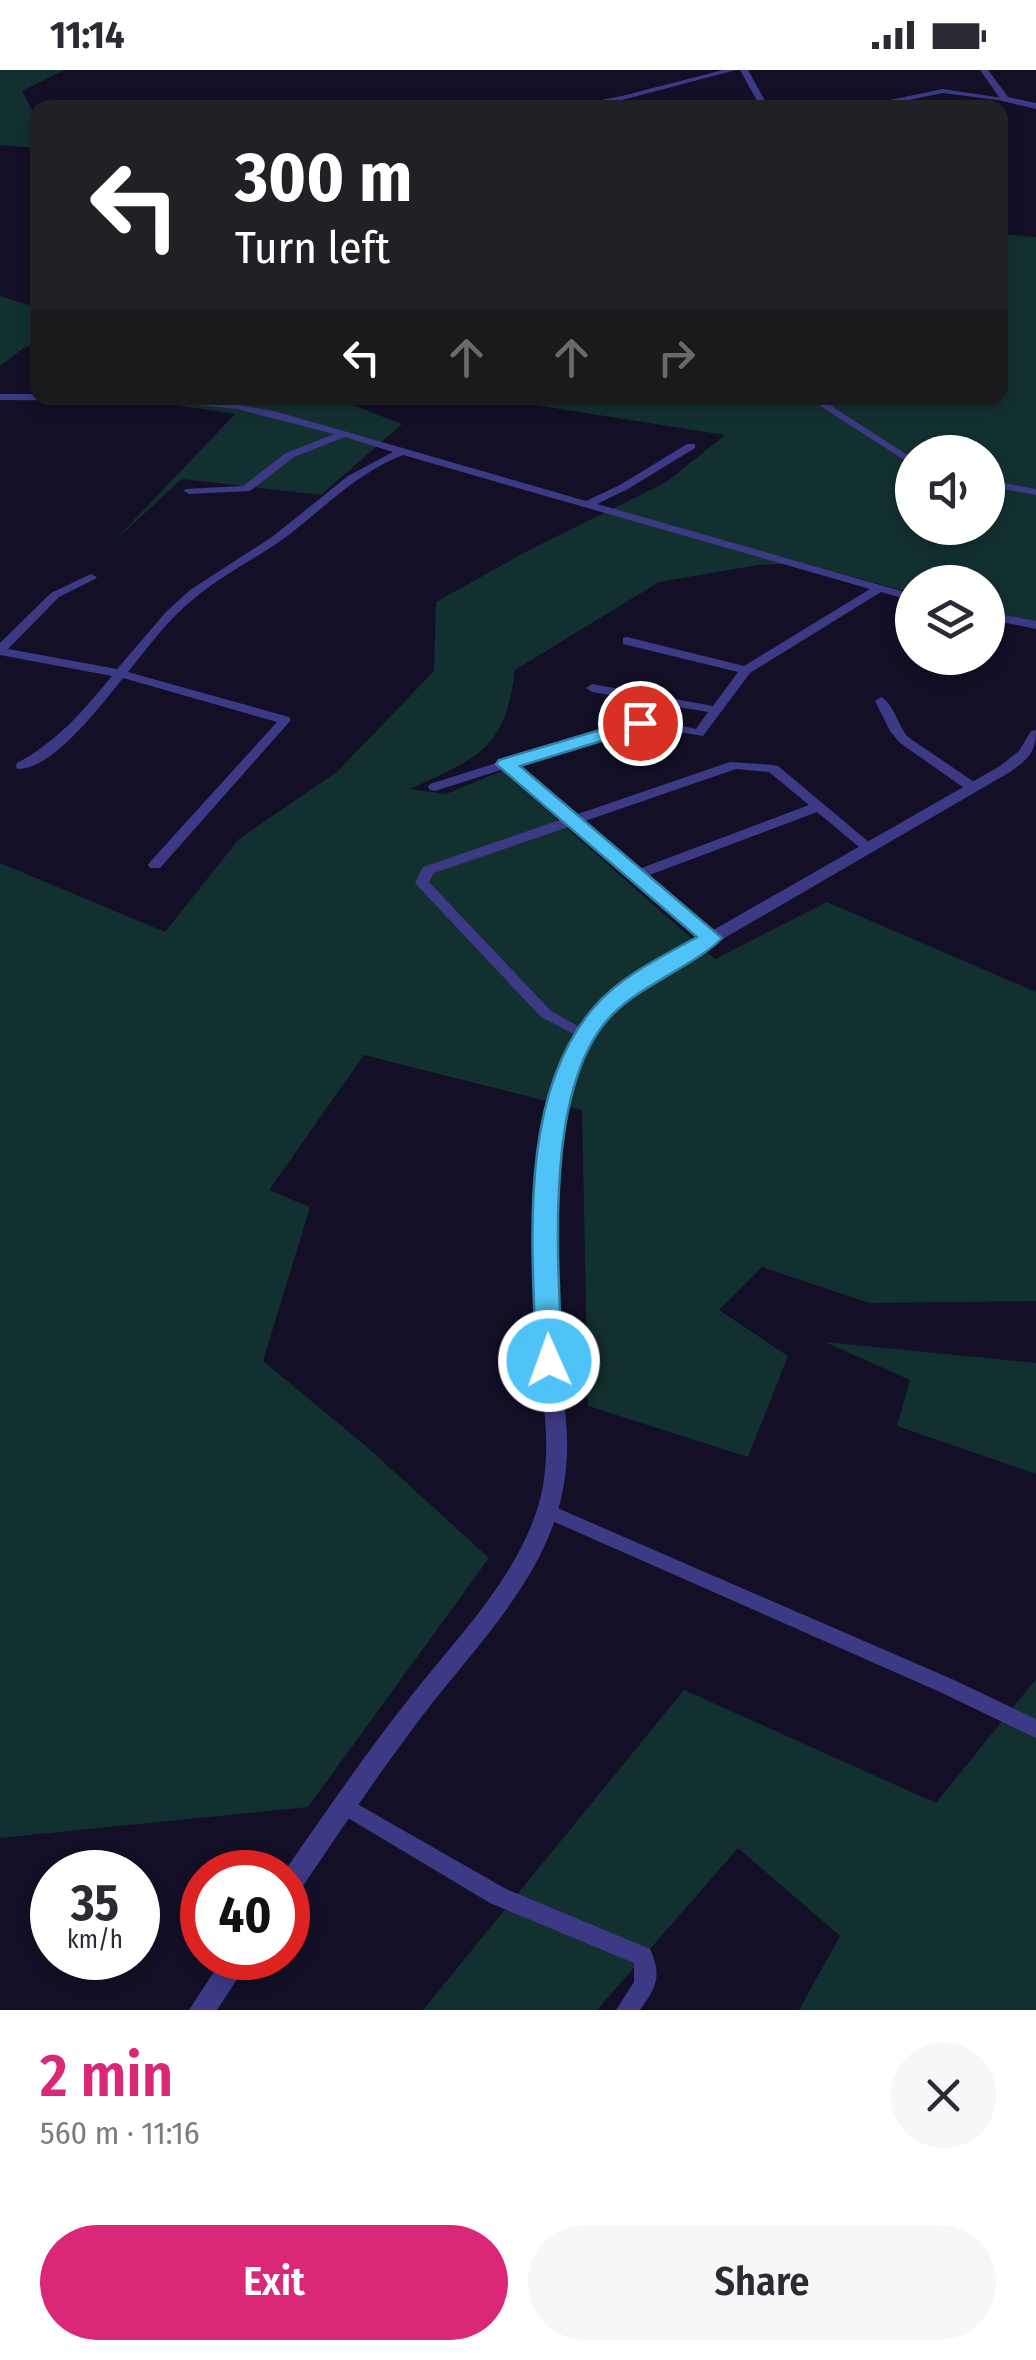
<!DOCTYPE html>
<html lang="en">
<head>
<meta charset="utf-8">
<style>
	:root { --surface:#fff; --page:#f7f7f7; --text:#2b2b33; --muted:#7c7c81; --accent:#db2777 }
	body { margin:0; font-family:"Fira Sans Condensed",sans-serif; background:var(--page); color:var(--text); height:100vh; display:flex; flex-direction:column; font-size:38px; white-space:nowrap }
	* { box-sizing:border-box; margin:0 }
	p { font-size:32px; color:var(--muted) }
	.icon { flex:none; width:55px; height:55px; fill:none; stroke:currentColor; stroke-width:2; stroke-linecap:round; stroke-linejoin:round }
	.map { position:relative; height:1940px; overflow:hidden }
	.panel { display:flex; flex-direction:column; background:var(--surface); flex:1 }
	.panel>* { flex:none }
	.hud { position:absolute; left:30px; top:30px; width:978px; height:305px; border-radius:20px; box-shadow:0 5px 15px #0003; background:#202124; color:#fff; overflow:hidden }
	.fabs { position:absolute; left:895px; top:365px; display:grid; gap:20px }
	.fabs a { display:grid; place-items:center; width:110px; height:110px; border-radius:50%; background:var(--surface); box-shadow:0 5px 15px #0003; font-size:50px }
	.speed { position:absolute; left:30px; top:1780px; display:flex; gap:20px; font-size:50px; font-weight:700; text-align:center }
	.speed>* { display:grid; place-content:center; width:130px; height:130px; border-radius:50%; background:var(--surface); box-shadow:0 5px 15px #0003; line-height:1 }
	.speed small { font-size:25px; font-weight:400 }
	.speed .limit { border:15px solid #d22; background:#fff; color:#111 }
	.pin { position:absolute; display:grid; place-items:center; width:85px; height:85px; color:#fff; margin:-42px; border:5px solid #fff; border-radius:50%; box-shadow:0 2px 10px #0007 }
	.me { position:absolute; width:110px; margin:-55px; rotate:358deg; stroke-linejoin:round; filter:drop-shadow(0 0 8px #0008) }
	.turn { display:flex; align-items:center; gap:35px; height:210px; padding:0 40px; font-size:45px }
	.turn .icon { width:130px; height:130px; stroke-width:2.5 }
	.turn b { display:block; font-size:70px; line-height:85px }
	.lanes { display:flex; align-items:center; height:95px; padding:0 40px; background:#0003; justify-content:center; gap:50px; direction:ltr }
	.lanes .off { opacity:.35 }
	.round { display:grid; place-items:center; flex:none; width:105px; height:105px; border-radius:52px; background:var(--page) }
	.overview { display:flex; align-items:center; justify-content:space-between; height:170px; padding:0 40px }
	h1 { font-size:60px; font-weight:600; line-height:75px; color:var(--accent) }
	.primary-button { display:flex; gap:20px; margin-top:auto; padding:20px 40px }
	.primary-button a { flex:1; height:115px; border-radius:60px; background:var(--accent); color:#fff; font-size:40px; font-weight:600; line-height:115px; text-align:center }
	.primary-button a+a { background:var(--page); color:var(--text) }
	.status { display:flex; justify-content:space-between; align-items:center; height:70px; padding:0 50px; background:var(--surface); direction:ltr }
	.status svg { height:28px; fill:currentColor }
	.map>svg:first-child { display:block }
</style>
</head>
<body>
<div class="status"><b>11:14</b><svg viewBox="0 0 49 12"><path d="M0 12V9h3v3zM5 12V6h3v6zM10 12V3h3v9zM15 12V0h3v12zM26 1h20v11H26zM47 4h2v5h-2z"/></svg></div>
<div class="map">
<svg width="1036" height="1940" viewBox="0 0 1036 1940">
	<rect width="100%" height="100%" fill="#130f26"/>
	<path fill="#12302f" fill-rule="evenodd" d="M0,0H64L22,21L32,40L37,41V78L0,75Z
		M1000,164L1036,167V556L988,543V512H912V523L803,493L758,495L659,512L515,600C505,681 478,687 410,719L446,724L502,701L715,889L827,832L1036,922V1231L869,1233L762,1197L719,1240L788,1286L748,1387L588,1336L582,1040L364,985L269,1120L310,1137L263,1291L367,1377L489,1488L308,1737L0,1768V793L165,862L239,769L338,701L434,601L436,532L533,478L665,413L725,365L490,328H1000ZM912,382H988V458H912Z
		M0,226L38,238L37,275L25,277L0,296Z
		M94,328H334L402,354L321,425L182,409L17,560L114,471L235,344L170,334L92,333Z
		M825,1272L1036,1293V1404L897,1356L910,1310Z
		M1036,1609V1940H799L840,1866L738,1778L597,1940H423L684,1620L936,1733Z"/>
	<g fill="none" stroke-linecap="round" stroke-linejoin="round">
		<path fill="#3d3a85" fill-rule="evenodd" d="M723,0H736L622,30L579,38H558L622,26Z
			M740,0H748L769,38H761Z
			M943,19L1009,29L1005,31L943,23L870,38H851Z
			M0,324H38V328H141L136,331L0,330Z
			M156,328H199L274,341L586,431L620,415L687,374H695V378L628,419L597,434L912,524V531L881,522L750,603L703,666L654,658L624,661L516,695L575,745L730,692L773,695L778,696L876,778L874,781H864L817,742L647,806L716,864L718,867L716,870H706L571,756L434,803L429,812L551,941L592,964L585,969L580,967L541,947L415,813L423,797L563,749L504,699L435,721L430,720L428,717L430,714L623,653L654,650L696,659L708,642L592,622L586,618L592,614L713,636L738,602L623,574V568L627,567L744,596L870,519L403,385C359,402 327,435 290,464C260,487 224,503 195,528C169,548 149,576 128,602L289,647L291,650L160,798H150L148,795L150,792L277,652L123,608C102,634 53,700 17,699L16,696L17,693C57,672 84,640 112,606L0,585V573L51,523L91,504L97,507L95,509L59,527L8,579L117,599L166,542L190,520L272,467L348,406L393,382L345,367L294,387L250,421L189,424L184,421L185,419L243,416L286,383L334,364L237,339L161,331ZM736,699L769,702L809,735L639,799L582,752Z
			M808,328H819L912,388V395Z
			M988,410L1036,419V425L988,416Z
			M988,542L1036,551V559L988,549Z
			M881,627C894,634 898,656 908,667L977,714L979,717L977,720H967L900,673L890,661L875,631Z
			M548,1434L954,1610L1036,1649V1668L940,1622L541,1446L539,1441L541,1436Z
			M345,1727L506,1819L650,1879C662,1905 657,1917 640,1940H616L634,1912V1893L490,1833L338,1742L335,1736L338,1730Z"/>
		<path fill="#3d3a85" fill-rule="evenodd" d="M980,0H988L1008,27L1036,33V39L1002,31Z
			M1036,660C1036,683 1028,689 1010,702L659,906C631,926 601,949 584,980C544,1056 552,1201 559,1287C563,1328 571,1365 565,1407C553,1501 478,1573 423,1645C379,1703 338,1764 297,1825L288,1828V1802H284C324,1744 364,1686 408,1630C454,1571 511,1515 536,1443C553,1393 545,1344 539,1293C530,1210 526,1052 567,978C586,945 617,921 647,898L1000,696L1019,681L1031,661Z
			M223,1888H251L217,1940H189Z"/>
	</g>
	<path fill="#4fc3f7" stroke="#337fa1" stroke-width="2.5" d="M640,648L647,649V657L520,696L722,868C700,892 644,914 615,942C541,1012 559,1196 562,1291L558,1298H540L536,1291C533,1179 516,1026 595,936C621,906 663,886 697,867L496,694L499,690Z"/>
</svg>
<div class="fabs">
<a><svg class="icon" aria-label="sound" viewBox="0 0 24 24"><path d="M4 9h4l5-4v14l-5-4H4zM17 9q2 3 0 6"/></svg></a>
<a><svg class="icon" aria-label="layers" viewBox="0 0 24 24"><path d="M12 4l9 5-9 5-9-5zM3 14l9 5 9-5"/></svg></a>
</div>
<div class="speed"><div>35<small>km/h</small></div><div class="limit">40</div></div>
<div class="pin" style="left:640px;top:653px;background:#d93025"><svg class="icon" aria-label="arrive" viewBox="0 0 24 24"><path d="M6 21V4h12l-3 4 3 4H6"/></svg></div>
<svg class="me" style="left:549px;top:1291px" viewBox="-20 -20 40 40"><circle r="17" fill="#4fc3f7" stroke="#fff" stroke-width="3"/><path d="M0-11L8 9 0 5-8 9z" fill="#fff"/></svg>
<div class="hud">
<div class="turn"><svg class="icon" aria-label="left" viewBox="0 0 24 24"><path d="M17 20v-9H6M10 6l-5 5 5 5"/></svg><div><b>300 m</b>Turn left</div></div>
<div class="lanes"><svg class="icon" aria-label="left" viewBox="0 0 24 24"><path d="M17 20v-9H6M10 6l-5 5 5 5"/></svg><svg class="icon off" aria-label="ahead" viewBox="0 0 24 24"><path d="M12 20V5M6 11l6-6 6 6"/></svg><svg class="icon off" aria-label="ahead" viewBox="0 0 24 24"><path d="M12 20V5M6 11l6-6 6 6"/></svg><svg class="icon off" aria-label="right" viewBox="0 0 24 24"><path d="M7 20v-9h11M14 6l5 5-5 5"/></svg></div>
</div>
</div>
<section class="panel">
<div class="overview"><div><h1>2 min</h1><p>560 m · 11:16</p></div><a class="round"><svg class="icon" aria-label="close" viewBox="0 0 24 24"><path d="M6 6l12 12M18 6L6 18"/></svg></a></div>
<div class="primary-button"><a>Exit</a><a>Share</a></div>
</section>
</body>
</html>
